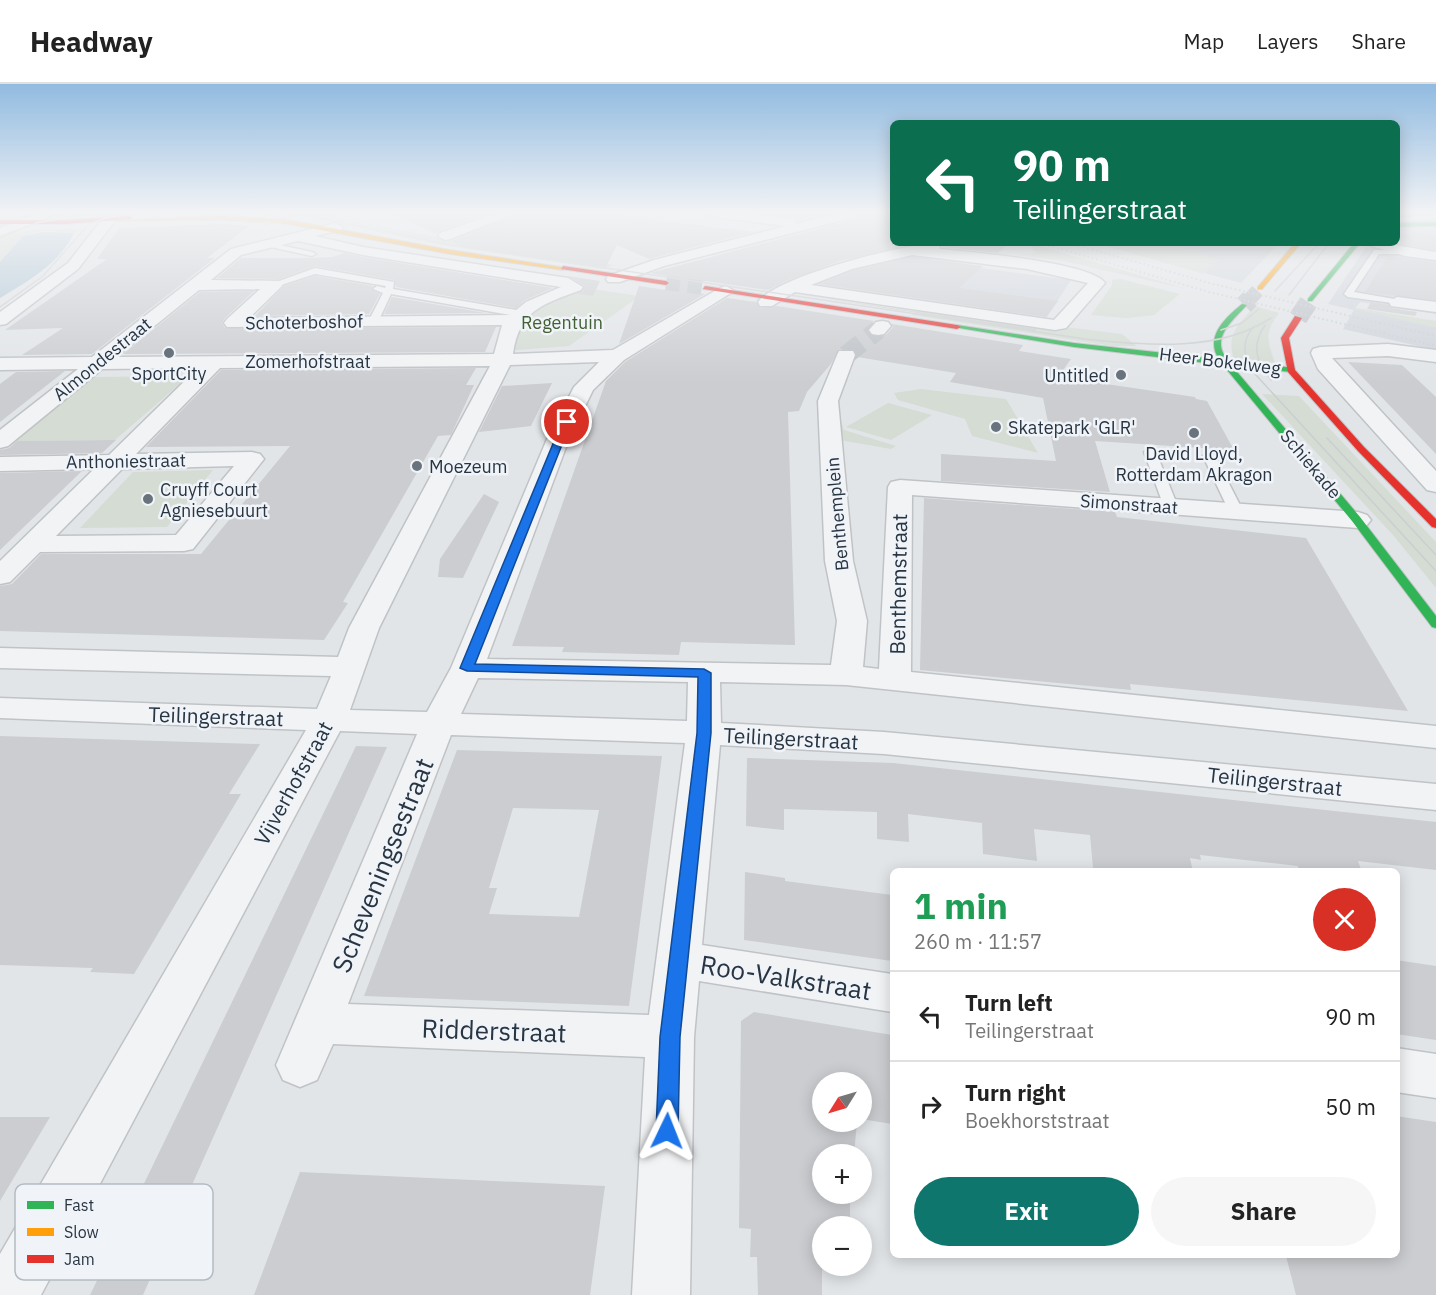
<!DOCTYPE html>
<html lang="en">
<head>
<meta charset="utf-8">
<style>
	:root { --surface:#fff; --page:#f6f6f6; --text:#222; --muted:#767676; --line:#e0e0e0; --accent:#0f766e }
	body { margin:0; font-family:"IBM Plex Sans",sans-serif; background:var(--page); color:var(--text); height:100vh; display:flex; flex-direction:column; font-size:22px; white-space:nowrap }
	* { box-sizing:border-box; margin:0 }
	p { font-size:20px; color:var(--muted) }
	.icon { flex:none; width:33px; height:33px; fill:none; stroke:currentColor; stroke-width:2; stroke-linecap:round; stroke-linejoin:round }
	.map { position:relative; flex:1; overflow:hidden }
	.panel { position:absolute; left:890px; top:784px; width:510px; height:390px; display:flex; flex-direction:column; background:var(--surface); border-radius:9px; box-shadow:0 3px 15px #0003 }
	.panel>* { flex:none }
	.guide { position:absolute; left:890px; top:36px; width:510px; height:126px; border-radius:9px; box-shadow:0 3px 15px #0003; background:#0b6e4f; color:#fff; overflow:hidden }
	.needle { width:39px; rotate:233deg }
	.controls { position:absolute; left:812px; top:988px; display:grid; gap:12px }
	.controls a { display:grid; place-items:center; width:60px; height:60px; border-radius:50%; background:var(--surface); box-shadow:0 3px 15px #0003; font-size:30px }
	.pin { position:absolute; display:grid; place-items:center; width:51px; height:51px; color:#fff; margin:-26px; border:3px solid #fff; border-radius:50%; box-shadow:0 2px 6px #0007 }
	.me { position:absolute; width:66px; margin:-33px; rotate:2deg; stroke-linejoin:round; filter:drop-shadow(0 0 4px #0008) }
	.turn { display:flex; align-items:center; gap:21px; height:126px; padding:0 24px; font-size:27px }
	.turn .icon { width:78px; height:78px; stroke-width:2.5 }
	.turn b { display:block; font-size:42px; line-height:51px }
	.round { display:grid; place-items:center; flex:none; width:63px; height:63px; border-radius:32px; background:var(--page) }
	.headline { display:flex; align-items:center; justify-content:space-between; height:102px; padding:0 24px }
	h1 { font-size:36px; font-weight:700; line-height:45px; color:#1e9e55 }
	.primary-button { display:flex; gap:12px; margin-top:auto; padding:12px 24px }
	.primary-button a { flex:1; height:69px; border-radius:36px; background:var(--accent); color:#fff; font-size:24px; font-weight:700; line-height:69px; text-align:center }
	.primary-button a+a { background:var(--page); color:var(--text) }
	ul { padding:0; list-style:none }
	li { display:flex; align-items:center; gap:18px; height:90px; padding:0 24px; border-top:2px solid var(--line) }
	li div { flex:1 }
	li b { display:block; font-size:22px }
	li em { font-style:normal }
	header { display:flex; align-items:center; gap:36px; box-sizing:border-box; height:84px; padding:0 30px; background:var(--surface); border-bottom:2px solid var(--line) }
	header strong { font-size:28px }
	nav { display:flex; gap:33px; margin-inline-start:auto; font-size:21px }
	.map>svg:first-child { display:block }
</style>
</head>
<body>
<header>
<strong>Headway</strong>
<nav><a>Map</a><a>Layers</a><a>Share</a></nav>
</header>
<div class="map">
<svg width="1436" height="1211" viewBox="0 0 1436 1211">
	<rect width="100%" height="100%" fill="#e2e5e8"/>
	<path fill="#d0d5dc" d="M1436,141V230L1360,218L1355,225L1436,243V266L1343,245L1354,226L1328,220L1366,163L1371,159H1396L1397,143Z
		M1095,159H1279L1241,199Z
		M911,168L934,171L929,177L1071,196L1047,233L808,199Z"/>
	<path fill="#d4dcd3" d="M317,128L444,155L614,181L604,185L440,161L304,133Z
		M35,145H79L74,149C57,148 33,143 19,156C12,163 7,172 0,178V156L3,152Z
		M1029,159L1187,205L1063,177L1016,171L1036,169Z
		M1095,159H1145L1201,167V171L1220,174L1204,190Z
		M1121,195L1180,210L1154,231L1126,234L1091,231L1112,201V196Z
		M585,204L640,212L569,262L506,267L529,230L555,215Z
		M1255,222L1279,229C1264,249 1267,256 1275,279L1234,275C1225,252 1240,238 1255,222Z
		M1356,224L1436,237V243L1425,242L1436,244L1355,225Z
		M918,225L1122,250L1137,262H1112L911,231Z
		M189,292L115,356L16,357L92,293Z
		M921,305L1006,315L1038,369L972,352L965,335L898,316L894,309Z
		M1262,310L1299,312L1436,458V504L1393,451Z
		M888,319L932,331L891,356L846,343Z
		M832,332L840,334L844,346L896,362L891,365L834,355Z
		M213,386L167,443L80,444L133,388Z"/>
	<path fill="#afc6d5" d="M43,148L74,149C59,180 28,197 0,214V178L23,152Z"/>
	<path fill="#cbcdd0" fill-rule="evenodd" d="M390,128H492L439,147L436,150Z
		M521,128H593L753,148L649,175L617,161L606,183L466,164L451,157Z
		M781,128H831L798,137L795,134L781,131Z
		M857,128H892V159H917L840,177L788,196L768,206L705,197L698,199L695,205L699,209L705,210L619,260L639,202L666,206L676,200L667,192L650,189L856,135Z
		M222,140L249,142L207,174H215L92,270L22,271L63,244L5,246L107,175H97L119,144Z
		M1413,148L1436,151V166L1397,159L1403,150L1412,151Z
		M941,159H999L1007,161L998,169L942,163Z
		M344,169L363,173L553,204L525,216L516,224L396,203L394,196L315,182L279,195L217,194L241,174H312L332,173Z
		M1388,172L1436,178V216L1365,208Z
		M912,173L983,182L959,204L1058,217L1046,233L820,200L853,187Z
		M315,192L373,202L371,206L380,210L369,230L255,232L284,202Z
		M568,192L600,197L593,212L577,210L583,207L585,202Z
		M254,207L225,234L222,239L225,244L496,243L485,268L123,270L200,208Z
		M795,210L1036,245L1035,247Z
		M392,213L486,229L384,230Z
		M727,214L756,218L760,224L777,222L874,237L867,246L872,252L886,251L893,243L892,240L1023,261L1019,267L1071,275L1058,293L1195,313L1196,315L1207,317L1234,366L1095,357L1110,408L941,397V370L1056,377L1043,314L950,298L956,289L857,273L853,265H839L831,280L807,308L799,327L788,328L795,561L681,558L679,571L562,568L564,563L512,562L606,297L625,278Z
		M1371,218L1388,221L1391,224L1417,228L1415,232L1367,225Z
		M1348,278L1402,281L1436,313V370Z
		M476,284L466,301H474L451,351L438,352L343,518L348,519L324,556L0,547V502L12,500L41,470H201L290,362L146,363L221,286Z
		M65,287L0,338V300L16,288Z
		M552,299L531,342L479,348L502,302Z
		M116,356L102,369L0,371V366L9,364L17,357Z
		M82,387L0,466V389Z
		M484,410L499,418L463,494L438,493L440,475Z
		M924,414L1115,428L1117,433L1306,454L1408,627L1130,600L1131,606L920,586Z
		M0,652L260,660L229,710H241L134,890L90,888L93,884L0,881Z
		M356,662L387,663L143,1211H90Z
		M457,666L662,672L629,922L364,912ZM513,724L599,726L579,833L489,830L497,804H489Z
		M747,674L893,679L1436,738V786L1358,777L1362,788H1299L1298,782L1200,771L1201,776L1190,774L1193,788H1114L1093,784L1090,751L1034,745L1037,777L983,770L982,739L908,730L909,758L877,755V728L784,725V746L746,742Z
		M745,788L785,794V797L892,811V877L744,856Z
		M1396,876L1436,882V956L1396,950Z
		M754,928L892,951V1040L861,1035V999H822V1038H857L854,1071H822V1110H850V1143H822V1211H758L757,1173H750L751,1145L739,1144L741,937Z
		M1396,1032L1436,1038V1211H1296L1286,1172H1396Z
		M0,1033H50L0,1117Z
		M300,1088L605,1102L590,1211H254Z"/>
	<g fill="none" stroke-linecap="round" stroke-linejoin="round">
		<path stroke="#bdc2c7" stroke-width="19" stroke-dasharray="19 10" stroke-linecap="butt" d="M846,271L878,246"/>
		<path stroke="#bdc2c7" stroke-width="14" stroke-dasharray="14 8" stroke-linecap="butt" d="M666,199L705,204
			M1248,217L1260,204"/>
		<path stroke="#bdc2c7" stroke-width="19" stroke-dasharray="19 10" stroke-linecap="butt" d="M1244,221L1250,215
			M1298,234L1310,216"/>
		<defs>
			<path id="lane" d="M1436,131V135L1396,138V134Z
				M266,158L312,168L316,170L312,172L266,162Z
				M1374,166H1405L1409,168L1405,170H1379L1354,208L1400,216V220L1348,213L1344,210Z
				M315,184L394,198L393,205L522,227L527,230L522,233L391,210L378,238L373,241L368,238L383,209L373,205L377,202L385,204L386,202L315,190L275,203L271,200Z
				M1150,364L1156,368L1178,423L1176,426H1166L1164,423L1144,368Z
				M1209,368L1215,372L1243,427L1241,430L1236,431L1229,427L1203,372Z"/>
			<path id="street" d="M41,128H60L0,153V144Z
				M275,128H293L267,140L260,136Z
				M500,128H519L450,155L445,156L438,152L440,149Z
				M703,128H740L790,135L795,136L796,140L841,128L856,130L855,133L664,182L620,198H608L606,195L608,192L654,176L786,142L709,132Z
				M108,133L115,137L78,185L6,240L0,241V228L68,179L103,134Z
				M336,139L343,143L341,146L315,152L363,163L568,194L583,203L581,206C543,220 519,226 513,270L613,266L720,204L726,202L734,207L624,276L593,306L569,355L487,575L831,581L837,537L825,477L818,317L837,271L839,267H853L855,271L838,317L853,477L867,537L863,583L879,585L888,403L891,398L900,396L1358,428L1367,431L1371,436L1367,441L1358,444L912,411L911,588L1436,642V664L846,601L720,598L721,639L884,648L1436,700V726L884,670L720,661L702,861L892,890V928L699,897L694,953L690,1211H632L645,973L333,960L317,996L300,1003L283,996L276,981L417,650L340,647L41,1211H0V1170L306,646L0,634V614L317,625L331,592L0,584V564L338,573L349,544L490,282L220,284L136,370L252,368L260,370L264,375L193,465L184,467L40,468L10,498L0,500V477L94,385L0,387V373L109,371L198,284L102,285L8,362L0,364V346L78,285L0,286V274L92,273L231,165ZM298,157L363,171L561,203L526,218L510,231L249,234L281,203L283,200L281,197L211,196L241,171ZM260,205L227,235L224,239L227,243L502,241L494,270L116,273L199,206ZM599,278L574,303L547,355L451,584L427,628L350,626L379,544L510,281ZM234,382L176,451L56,452L122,385ZM478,594L688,598L687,637L461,630ZM451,651L685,659L649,931L348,920Z
				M935,159L939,160L940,165C969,168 1091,178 1105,199L1066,244L1055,246L795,208L772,222H760L758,218C777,192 901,161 935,159ZM912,171L1027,185L1088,199L1054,236L811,201L852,185Z
				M1370,159C1393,159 1414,165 1436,168V176L1405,172L1372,162Z
				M1397,213L1436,218V228L1391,222L1389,218Z
				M882,237L888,238L891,242L884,250L878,251L872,250L869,246L876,238Z
				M1388,260L1436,266V278L1388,272L1332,274L1436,387V408L1427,406L1318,285L1311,269L1313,265L1320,263Z
				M1396,964L1436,970V1014L1396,1008Z"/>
			<path id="fast" d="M1436,138V142L1396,143V139Z
				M1354,159H1360L1312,217H1308V215Z
				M1242,220L1247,221C1233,236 1209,255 1228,276L1294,284L1295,286L1291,288L1232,282L1360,433L1436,532V544L1432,543L1352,437L1223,281L1074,263L953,243L957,241L1074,259L1219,275C1204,253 1226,233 1242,220Z"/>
			<path id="slow" d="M222,132L282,135L450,166L566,184L563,186L450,170L282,139L222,136L105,137Z
				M1295,159H1301L1262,205H1258V203Z"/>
			<path id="jam" d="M130,132L132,135L65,140H0V136H65Z
				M563,182L666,197L669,199L666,201L561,185Z
				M705,202L957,241L961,243L957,245L703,205Z
				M1295,232L1302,234L1289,254L1295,286L1364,363L1436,435V444L1432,443L1358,367L1288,288L1281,254Z"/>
		</defs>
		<use href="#lane" stroke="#c0c3c6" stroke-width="3"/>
		<use href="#street" stroke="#c0c3c6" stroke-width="3"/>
		<use href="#fast" stroke="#c0c3c6" stroke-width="2"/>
		<use href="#slow" stroke="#c0c3c6" stroke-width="2"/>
		<use href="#jam" stroke="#c0c3c6" stroke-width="2"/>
		<use href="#lane" fill="#f2f3f5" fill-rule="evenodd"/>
		<use href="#street" fill="#f2f3f5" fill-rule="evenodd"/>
		<use href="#fast" fill="#30b455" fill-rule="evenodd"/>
		<use href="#slow" fill="#ff9f0a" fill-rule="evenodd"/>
		<use href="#jam" fill="#e5322d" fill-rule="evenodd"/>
		<path stroke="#cbced0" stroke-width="1.5" d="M273,128L311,132L451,161L1085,255C1146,261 1218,269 1271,234
			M1396,131L1436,130
			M0,152L40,138L105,129
			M1275,207L1319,159
			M1289,211L1329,159
			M0,223L43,192L89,140L106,134L141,128
			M1265,241C1251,262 1256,277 1271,296
			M1253,243C1240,260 1244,273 1255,290L1436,487
			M1221,246L1242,239L1259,225
			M1327,354L1436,471"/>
		<path stroke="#cbced0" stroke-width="2" stroke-dasharray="1.5 3" stroke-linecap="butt" d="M1040,159L1209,208L1436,262
			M1070,159L1213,200L1436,252"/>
	</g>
	<linearGradient id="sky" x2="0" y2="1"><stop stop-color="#91bbe0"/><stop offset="0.43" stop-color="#f2f3f5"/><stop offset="1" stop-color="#f2f3f5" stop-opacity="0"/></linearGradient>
	<rect width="1436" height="298" fill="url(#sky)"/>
	<path fill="#1a73e8" stroke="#114b97" stroke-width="1.5" d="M567,335L571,338L475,580L704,585L711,589V649L680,953L678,1047L675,1054L667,1057L659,1054L656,1047L660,953L697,649L698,593L467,587L460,584L562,338Z"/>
	<g fill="#69737d" stroke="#f0f4f8" stroke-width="2">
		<circle cx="169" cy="269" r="6"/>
		<circle cx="1121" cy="291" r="6"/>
		<circle cx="996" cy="343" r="6"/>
		<circle cx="1194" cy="349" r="6"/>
		<circle cx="417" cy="382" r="6"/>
		<circle cx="148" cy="415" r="6"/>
	</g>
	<g text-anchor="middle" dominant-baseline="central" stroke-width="5" stroke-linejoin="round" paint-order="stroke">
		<g font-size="18" fill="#283543" stroke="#f0f4f8">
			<text transform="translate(304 238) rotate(-1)">Schoterboshof</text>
			<text transform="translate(102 275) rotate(-39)">Almondestraat</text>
			<text x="308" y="277">Zomerhofstraat</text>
			<text transform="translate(1220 277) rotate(7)">Heer Bokelweg</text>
			<text transform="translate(126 377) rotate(-1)">Anthoniestraat</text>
			<text transform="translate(1311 380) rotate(50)">Schiekade</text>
			<text transform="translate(1129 420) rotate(4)">Simonstraat</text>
			<text transform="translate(837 430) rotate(-95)">Benthemplein</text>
		</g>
		<g font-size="18" fill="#426034" stroke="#f0f4f8">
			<text x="562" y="238">Regentuin</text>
		</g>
		<g font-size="18" fill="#283543" stroke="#f0f4f8" text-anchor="start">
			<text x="169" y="289" text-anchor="middle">SportCity</text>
			<text x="1109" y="291" text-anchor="end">Untitled</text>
			<text x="1008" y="343">Skatepark 'GLR'</text>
			<text x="1194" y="369" text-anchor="middle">David Lloyd,<tspan x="1194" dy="21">Rotterdam Akragon</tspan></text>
			<text x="429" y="382">Moezeum</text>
			<text x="160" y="405">Cruyff Court<tspan x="160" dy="21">Agniesebuurt</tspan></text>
		</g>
		<g font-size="21" fill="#283543" stroke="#f0f4f8">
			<text transform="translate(898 500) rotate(-89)">Benthemstraat</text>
			<text transform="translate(216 632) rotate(2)">Teilingerstraat</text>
			<text transform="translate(791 654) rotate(3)">Teilingerstraat</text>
			<text transform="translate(1275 697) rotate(6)">Teilingerstraat</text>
			<text transform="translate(293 699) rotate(-61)">Vijverhofstraat</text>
		</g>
		<g font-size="26" fill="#283543" stroke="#f0f4f8">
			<text transform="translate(382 781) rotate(-68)">Scheveningsestraat</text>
			<text transform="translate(786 893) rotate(9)">Roo-Valkstraat</text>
			<text transform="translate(494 946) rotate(2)">Ridderstraat</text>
		</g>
	</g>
	<rect x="15" y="1100" width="198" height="96" rx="9" fill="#f0f4f8" stroke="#b4bbc2" stroke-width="1.5"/>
	<rect x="27" y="1117" width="27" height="8" fill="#30b455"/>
	<rect x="27" y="1144" width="27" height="8" fill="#ff9f0a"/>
	<rect x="27" y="1171" width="27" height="8" fill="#e5322d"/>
	<g font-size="16" fill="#283543">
		<text x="64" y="1127">Fast</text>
		<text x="64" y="1154">Slow</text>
		<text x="64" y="1181">Jam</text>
	</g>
</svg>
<div class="controls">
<a><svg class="needle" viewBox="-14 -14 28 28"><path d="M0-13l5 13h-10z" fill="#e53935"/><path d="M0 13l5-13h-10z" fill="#767676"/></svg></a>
<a>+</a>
<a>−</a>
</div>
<div class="pin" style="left:567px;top:338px;background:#d93025"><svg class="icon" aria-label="arrive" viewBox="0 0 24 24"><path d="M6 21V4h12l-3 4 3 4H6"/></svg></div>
<svg class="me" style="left:667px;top:1047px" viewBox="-20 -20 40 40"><path d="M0-17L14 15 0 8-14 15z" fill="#1a73e8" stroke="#fff" stroke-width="4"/></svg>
<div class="guide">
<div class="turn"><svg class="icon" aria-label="left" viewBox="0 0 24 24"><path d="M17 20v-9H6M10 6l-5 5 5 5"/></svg><div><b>90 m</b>Teilingerstraat</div></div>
</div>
<section class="panel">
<div class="headline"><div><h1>1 min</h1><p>260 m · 11:57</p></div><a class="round" style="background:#d93025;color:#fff"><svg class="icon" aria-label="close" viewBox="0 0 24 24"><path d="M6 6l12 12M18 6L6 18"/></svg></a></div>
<ul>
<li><svg class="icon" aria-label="left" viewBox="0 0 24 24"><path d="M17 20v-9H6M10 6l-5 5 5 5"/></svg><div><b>Turn left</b><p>Teilingerstraat</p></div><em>90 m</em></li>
<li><svg class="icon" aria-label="right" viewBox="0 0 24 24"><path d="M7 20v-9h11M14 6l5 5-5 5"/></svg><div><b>Turn right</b><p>Boekhorststraat</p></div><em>50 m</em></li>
</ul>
<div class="primary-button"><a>Exit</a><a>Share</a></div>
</section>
</div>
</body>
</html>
